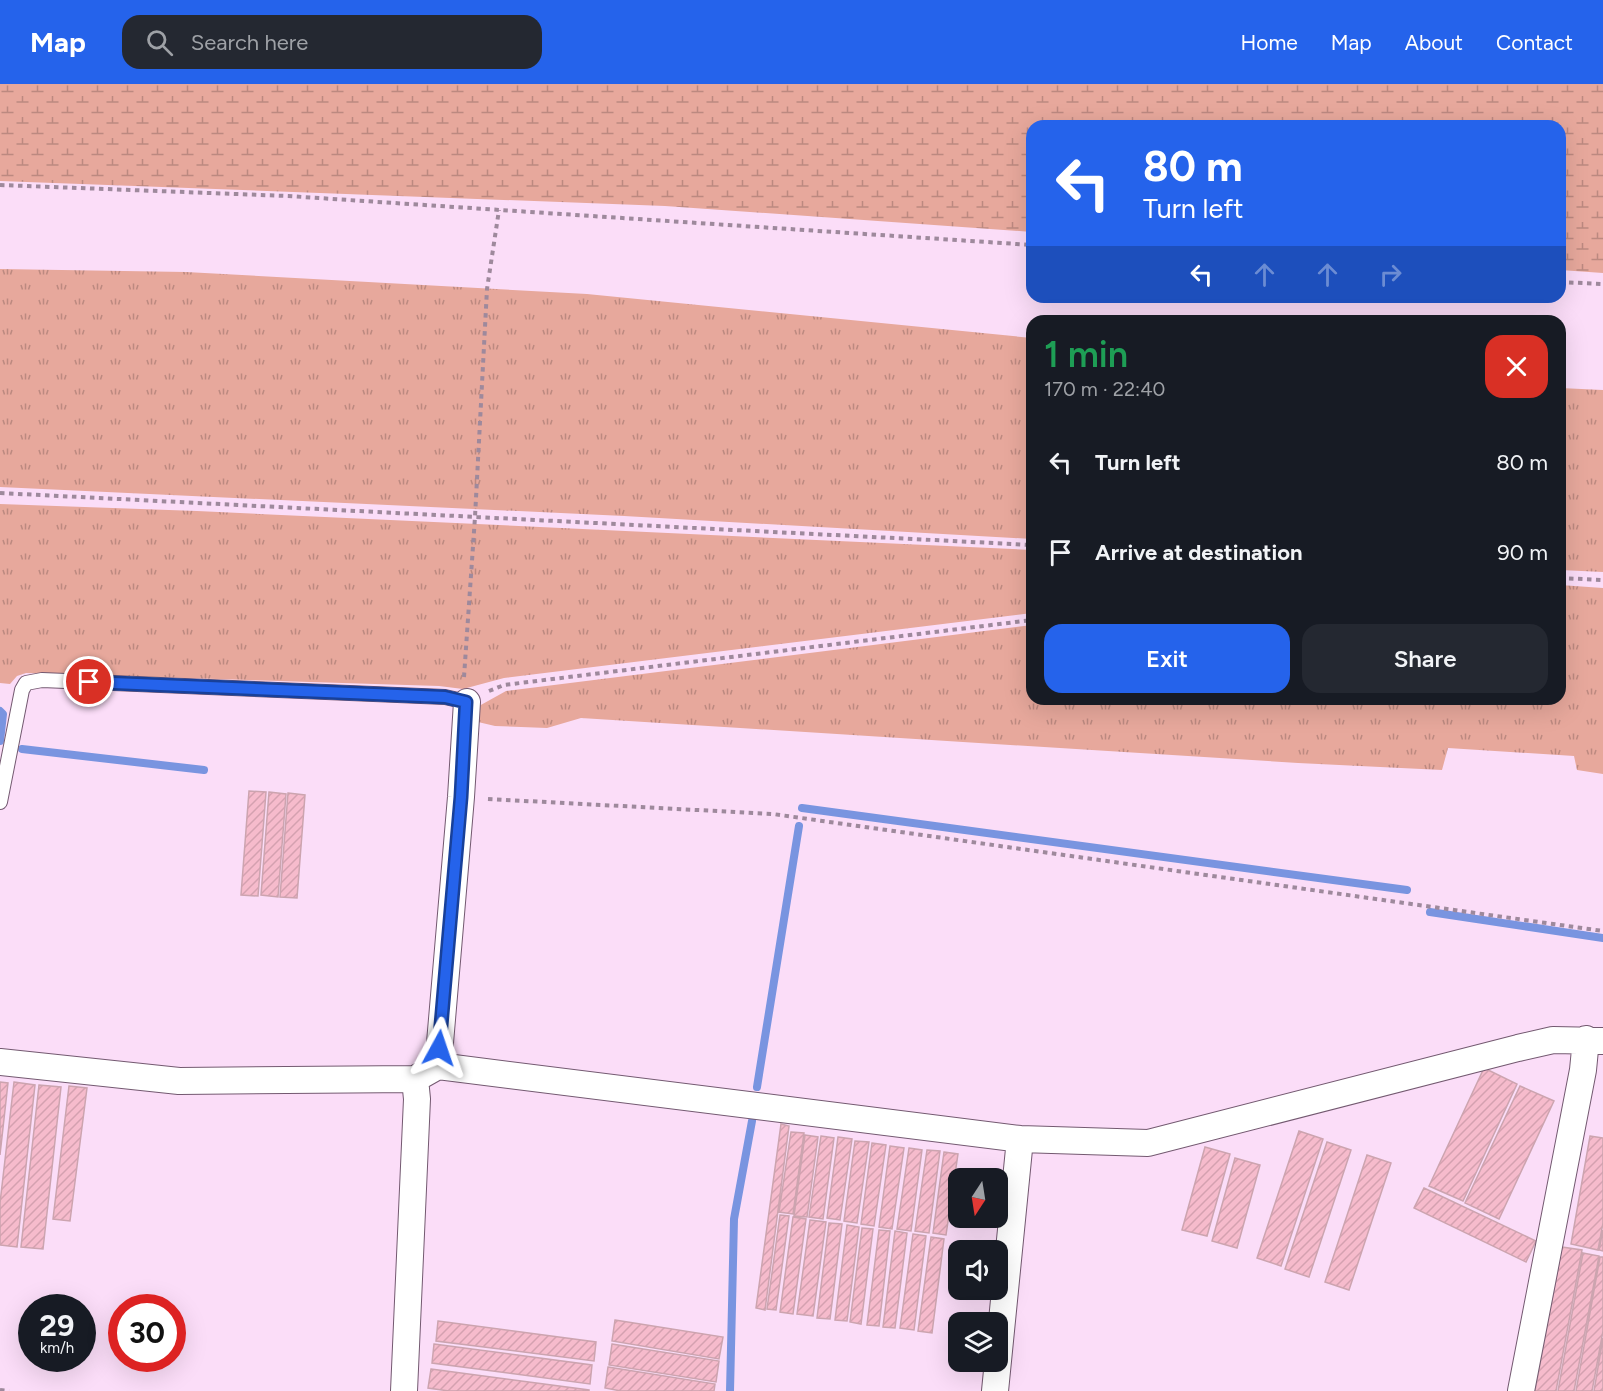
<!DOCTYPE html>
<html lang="en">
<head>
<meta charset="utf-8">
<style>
	:root { --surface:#171b24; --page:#242831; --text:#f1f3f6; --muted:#9ea1a6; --accent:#2563eb }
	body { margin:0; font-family:Figtree,sans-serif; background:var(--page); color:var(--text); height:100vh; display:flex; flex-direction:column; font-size:22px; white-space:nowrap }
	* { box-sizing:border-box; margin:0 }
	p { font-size:20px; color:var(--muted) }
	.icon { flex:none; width:33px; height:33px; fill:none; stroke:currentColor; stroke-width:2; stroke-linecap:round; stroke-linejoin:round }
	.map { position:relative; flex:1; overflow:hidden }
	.side { position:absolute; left:1026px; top:231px; width:540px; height:390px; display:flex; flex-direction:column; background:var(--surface); border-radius:18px; box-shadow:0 6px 24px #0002 }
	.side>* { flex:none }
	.guide { position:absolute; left:1026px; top:36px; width:540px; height:183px; border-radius:18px; box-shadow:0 6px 24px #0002; background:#2563eb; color:#fff; overflow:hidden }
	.needle { width:39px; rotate:192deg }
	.buttons { position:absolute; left:948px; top:1084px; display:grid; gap:12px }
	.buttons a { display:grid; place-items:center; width:60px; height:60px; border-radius:12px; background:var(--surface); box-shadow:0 6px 24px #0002; font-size:30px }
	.speed { position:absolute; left:18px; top:1210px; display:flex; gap:12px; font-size:30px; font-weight:700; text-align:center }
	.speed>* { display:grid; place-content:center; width:78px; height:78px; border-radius:50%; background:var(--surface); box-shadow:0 6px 24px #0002; line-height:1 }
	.speed small { font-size:15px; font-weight:400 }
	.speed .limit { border:9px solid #d22; background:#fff; color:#111 }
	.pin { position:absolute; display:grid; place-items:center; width:51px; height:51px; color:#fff; margin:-26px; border:3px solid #fff; border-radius:50%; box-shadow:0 2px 6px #0007 }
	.me { position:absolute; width:66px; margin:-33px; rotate:5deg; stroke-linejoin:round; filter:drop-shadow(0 0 4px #0008) }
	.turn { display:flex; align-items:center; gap:21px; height:126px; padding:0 18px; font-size:27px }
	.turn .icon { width:78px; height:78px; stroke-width:2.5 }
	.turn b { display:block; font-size:42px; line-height:51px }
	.lanes { display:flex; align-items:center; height:57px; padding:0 18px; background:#0003; justify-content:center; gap:30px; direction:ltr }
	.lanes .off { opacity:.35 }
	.round { display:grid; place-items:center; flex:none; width:63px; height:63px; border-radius:18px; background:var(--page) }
	.overview { display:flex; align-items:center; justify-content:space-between; height:102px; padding:0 18px }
	h1 { font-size:36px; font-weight:600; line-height:45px; color:#1e9e55 }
	.primary-button { display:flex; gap:12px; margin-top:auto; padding:12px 18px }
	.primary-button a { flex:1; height:69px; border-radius:18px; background:var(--accent); color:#fff; font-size:24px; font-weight:600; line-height:69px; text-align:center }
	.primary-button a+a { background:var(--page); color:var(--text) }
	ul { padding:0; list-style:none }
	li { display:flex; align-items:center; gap:18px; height:90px; padding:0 18px }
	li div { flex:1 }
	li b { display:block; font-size:22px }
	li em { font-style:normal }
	header { display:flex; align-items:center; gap:36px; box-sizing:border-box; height:84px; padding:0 30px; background:var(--accent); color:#fff }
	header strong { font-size:28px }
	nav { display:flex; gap:33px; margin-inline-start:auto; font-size:21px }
	.search { width:420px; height:54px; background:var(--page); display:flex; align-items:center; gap:15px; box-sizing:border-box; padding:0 21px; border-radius:18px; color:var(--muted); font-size:22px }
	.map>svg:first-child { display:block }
</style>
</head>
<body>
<header>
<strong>Map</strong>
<div class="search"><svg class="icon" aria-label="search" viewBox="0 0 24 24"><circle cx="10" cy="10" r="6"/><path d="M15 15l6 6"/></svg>Search here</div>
<nav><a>Home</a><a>Map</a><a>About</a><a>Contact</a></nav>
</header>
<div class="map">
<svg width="1603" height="1307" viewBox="0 0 1603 1307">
	<defs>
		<pattern id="grass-tufts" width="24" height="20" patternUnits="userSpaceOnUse" patternTransform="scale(1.5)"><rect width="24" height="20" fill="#e7a89c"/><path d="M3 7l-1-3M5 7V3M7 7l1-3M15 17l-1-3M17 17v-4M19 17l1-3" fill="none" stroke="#bc8980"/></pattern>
		<pattern id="wetland-marsh" width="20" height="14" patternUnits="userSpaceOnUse" patternTransform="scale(1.5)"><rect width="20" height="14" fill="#e7a89c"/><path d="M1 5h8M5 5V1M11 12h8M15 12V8" fill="none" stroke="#bc8980"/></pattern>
		<pattern id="building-hatch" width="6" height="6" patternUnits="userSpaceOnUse" patternTransform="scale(1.5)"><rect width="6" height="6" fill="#f6bbcc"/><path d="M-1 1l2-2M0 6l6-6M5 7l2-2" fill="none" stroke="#d4a1b0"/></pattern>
	</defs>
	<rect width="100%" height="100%" fill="#fbddf8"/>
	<path fill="url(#grass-tufts)" d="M0,185L186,188L587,210L1032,254V455L624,432L0,403Z
		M1560,304L1603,306V488L1560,486Z
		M0,420L197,427L1032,466V529L504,594L463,605L439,602L26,589L17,592L10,600L0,599Z
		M1560,501L1603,504V690L1577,686L1574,672L1448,664L1442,686L1298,679L581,634L547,644L495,642L478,638L479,622L506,607L1032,541V615H1560Z"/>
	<path fill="url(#wetland-marsh)" d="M0,0H1603V189L1560,186V42H1032V148L665,122L0,97Z"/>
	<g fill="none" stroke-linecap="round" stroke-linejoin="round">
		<path stroke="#7994e0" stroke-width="8" d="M0,627L3,630L0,657
			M22,665L204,686
			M802,724L1407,806
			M1430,828L1603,854
			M757,1003L799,742
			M730,1307L734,1135L752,1037"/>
	</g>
	<path fill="url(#building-hatch)" stroke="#cca4af" stroke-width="1.5" d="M249,707L266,708L258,812L241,811Z
		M269,708L286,710L278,813L261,811Z
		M288,709L305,711L297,814L280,813Z
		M1484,984L1517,1000L1463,1117L1429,1102Z
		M0,998L8,999L0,1071Z
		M14,998L35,1001L17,1163L0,1161V1119Z
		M39,1001L61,1003L43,1165L21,1163Z
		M69,1002L87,1004L70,1137L53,1135Z
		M1520,1002L1554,1017L1499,1135L1465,1119Z
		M781,1040L789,1042L765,1226L756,1224Z
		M1299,1047L1323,1055L1281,1182L1257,1174Z
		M791,1048L804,1049L793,1130L779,1128Z
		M805,1051L818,1053L807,1133L794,1132Z
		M821,1052L834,1054L823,1135L809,1133Z
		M1590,1052L1603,1054V1139L1598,1166L1571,1160Z
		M838,1053L852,1055L840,1136L827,1134Z
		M855,1057L869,1058L857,1139L844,1137Z
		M1327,1058L1351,1066L1309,1193L1285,1185Z
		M872,1059L886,1061L874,1142L861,1140Z
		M890,1062L904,1064L892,1145L879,1143Z
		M1205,1063L1230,1070L1207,1152L1182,1146Z
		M909,1064L922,1066L911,1147L897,1145Z
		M927,1066L940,1067L929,1149L915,1147Z
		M944,1068L958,1070L946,1151L933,1149Z
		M1367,1071L1391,1079L1349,1206L1325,1198Z
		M1235,1074L1260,1081L1237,1164L1212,1157Z
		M1424,1104L1536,1157L1526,1178L1414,1124Z
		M780,1131L789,1132L776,1226L767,1225Z
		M793,1133L806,1135L793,1230L780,1228Z
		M810,1136L826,1138L813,1232L797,1230Z
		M829,1139L842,1140L830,1235L817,1234Z
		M847,1141L859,1143L847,1237L835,1236Z
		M862,1144L873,1145L861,1240L850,1238Z
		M879,1146L890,1147L879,1242L867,1241Z
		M1603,1146V1167L1599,1166Z
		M895,1147L907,1149L895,1244L883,1243Z
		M913,1150L926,1152L914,1246L900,1244Z
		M931,1153L944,1155L932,1249L918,1247Z
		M1562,1163L1582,1166L1556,1307H1535Z
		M1583,1169L1599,1172L1574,1307H1558Z
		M1600,1173H1603V1247L1592,1307H1576Z
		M615,1236L723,1253L719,1275L612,1257Z
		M438,1237L596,1258L594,1277L436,1257Z
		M1603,1254V1307H1594Z
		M434,1260L592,1281L590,1300L432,1279Z
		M612,1260L719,1277L716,1298L609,1281Z
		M608,1283L715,1300L714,1307H621L605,1304Z
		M431,1285L589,1306V1307H449L428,1304Z"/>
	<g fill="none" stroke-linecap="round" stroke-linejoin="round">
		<defs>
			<path id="service" d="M0,718L22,606L26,599L42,596L445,613L467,618"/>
			<path id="minor" d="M0,978L179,997L415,995L438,982L1020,1055L1148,1059L1518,964L1553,956L1603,957
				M438,982L461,713L467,618
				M404,1307L417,1015L415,995
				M995,1307L1020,1055
				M1521,1307L1583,986L1586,955"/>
		</defs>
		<use href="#service" stroke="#735970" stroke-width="16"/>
		<use href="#minor" stroke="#735970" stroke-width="28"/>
		<path stroke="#9e899c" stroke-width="4" stroke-dasharray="4.5 4.5" stroke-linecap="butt" d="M0,101L288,112L1032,161
			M1560,198L1603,200
			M0,409L1032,461
			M1560,494L1603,496
			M464,593L475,433L487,205L499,126
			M489,607L504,601L1032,536
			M488,715L773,730L1603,847
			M0,1306L9,1307"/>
		<use href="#service" stroke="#fff" stroke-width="14"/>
		<use href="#minor" stroke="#fff" stroke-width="26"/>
	</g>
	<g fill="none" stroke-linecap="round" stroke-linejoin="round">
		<defs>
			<path id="route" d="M89,598L445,613L466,618L461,713L439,964"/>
		</defs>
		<use href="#route" stroke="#184099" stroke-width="15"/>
		<use href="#route" stroke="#2563eb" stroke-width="10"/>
	</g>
</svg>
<div class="buttons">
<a><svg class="needle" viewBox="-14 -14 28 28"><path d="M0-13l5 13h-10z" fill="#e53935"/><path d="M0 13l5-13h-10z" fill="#9ea1a6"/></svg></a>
<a><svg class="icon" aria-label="sound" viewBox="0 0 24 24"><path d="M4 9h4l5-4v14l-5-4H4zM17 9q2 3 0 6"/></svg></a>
<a><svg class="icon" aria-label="layers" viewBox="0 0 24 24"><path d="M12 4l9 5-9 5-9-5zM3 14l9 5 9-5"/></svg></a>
</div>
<div class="speed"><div>29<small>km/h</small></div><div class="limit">30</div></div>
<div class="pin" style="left:89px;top:598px;background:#d93025"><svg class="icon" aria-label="arrive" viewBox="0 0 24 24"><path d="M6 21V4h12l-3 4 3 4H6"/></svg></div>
<svg class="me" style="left:439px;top:964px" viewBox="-20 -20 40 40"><path d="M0-17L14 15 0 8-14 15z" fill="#2563eb" stroke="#fff" stroke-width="4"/></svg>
<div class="guide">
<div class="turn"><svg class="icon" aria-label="left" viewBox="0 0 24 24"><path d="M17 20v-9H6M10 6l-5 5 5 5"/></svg><div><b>80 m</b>Turn left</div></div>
<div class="lanes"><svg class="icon" aria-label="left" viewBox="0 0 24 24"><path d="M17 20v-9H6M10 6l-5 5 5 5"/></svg><svg class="icon off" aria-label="ahead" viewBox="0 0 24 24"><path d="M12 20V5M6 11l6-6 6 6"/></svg><svg class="icon off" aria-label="ahead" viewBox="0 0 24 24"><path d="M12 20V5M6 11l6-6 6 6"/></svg><svg class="icon off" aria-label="right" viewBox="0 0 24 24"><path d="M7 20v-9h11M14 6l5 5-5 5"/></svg></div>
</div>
<section class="side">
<div class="overview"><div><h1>1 min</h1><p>170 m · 22:40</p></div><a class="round" style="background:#d93025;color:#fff"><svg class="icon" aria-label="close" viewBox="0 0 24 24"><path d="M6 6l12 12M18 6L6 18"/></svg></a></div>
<ul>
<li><svg class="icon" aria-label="left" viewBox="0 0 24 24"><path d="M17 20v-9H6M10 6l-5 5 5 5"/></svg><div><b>Turn left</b></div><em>80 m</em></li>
<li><svg class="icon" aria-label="arrive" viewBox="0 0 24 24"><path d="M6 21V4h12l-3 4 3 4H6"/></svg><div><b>Arrive at destination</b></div><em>90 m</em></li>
</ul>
<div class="primary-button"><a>Exit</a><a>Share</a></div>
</section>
</div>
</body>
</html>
